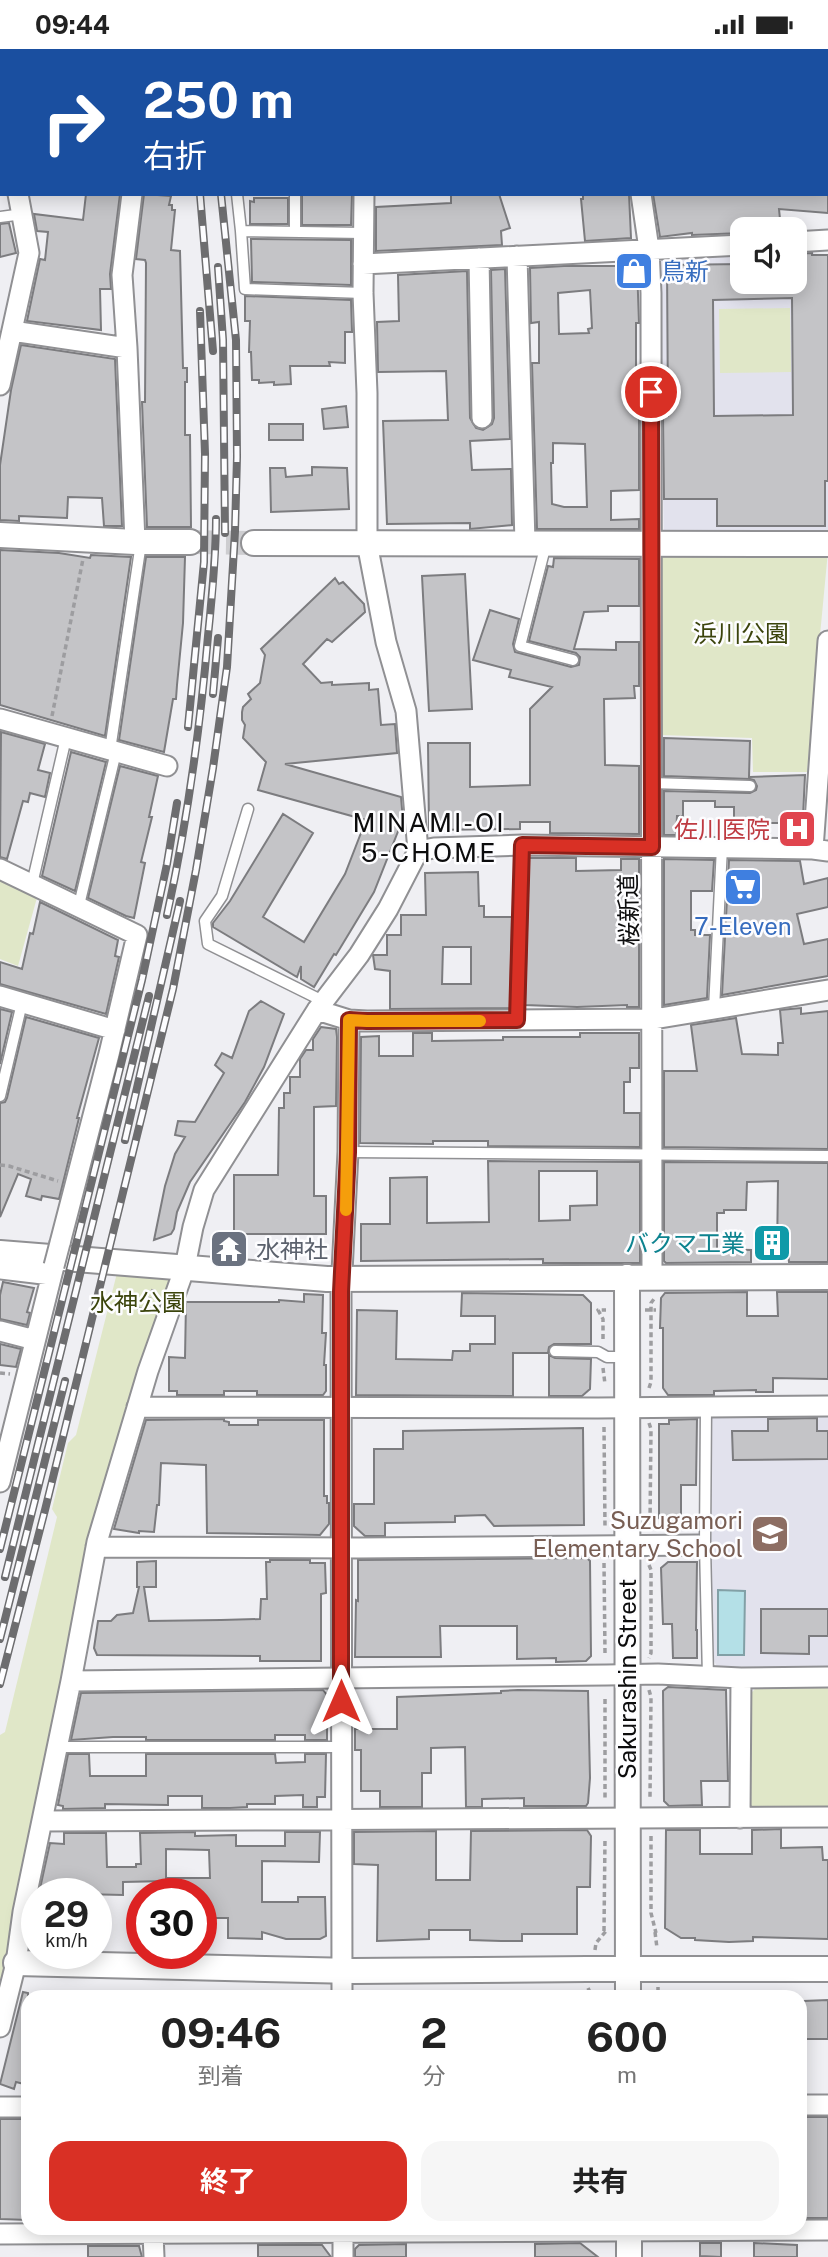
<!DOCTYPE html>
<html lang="ja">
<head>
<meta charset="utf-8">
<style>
	:root { --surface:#fff; --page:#f6f6f6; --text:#222; --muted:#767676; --accent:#d93025 }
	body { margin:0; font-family:"Public Sans","Noto Sans JP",sans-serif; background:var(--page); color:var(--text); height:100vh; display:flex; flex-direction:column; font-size:26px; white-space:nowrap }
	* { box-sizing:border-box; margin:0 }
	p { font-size:23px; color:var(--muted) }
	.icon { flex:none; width:38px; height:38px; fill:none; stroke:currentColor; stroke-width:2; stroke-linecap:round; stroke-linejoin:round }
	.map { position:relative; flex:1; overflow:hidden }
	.sheet { position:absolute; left:21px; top:1941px; width:786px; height:245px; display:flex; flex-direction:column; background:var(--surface); border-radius:21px; box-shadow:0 4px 18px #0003 }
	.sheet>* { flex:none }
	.top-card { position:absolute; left:0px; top:0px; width:830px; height:147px; box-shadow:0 4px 18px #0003; background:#1a4fa0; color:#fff; overflow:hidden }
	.fabs { position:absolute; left:730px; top:168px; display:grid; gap:14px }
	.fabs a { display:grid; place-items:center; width:77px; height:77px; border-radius:14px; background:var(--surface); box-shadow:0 4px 18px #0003; font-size:35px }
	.speed { position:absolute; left:21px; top:1829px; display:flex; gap:14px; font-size:35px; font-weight:700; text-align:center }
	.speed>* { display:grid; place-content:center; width:91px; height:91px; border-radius:50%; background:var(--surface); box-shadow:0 4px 18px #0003; line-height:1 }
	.speed small { font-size:18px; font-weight:400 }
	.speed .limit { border:10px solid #d22; background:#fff; color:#111 }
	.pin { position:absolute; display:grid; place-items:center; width:60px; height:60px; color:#fff; margin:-30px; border:4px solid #fff; border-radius:50%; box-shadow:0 2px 7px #0007 }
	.me { position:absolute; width:77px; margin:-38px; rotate:0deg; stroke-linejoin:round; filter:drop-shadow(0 0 5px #0008) }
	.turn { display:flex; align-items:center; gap:24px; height:147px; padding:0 28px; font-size:32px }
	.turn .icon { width:91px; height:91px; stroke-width:2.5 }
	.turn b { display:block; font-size:49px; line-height:60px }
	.eta { display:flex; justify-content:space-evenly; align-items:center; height:119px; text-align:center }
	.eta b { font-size:42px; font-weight:700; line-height:49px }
	.action { display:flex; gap:14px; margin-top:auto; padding:14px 28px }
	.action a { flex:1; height:80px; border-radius:21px; background:var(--accent); color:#fff; font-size:28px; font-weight:700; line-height:80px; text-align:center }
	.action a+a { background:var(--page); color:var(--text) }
	.status { display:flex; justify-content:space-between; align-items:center; height:49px; padding:0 35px; background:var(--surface); direction:ltr }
	.status svg { height:19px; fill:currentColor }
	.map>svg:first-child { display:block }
</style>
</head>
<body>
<div class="status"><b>09:44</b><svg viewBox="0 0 49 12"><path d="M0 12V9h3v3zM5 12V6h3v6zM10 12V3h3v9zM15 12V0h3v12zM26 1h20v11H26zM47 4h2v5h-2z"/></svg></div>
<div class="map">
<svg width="828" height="2208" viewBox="0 0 828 2208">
	<rect width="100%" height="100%" fill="#efeff3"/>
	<path fill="#e2e2ed" d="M814,198V251L828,252V484L664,481L658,219L659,206L742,202V233H794L795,199Z
		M828,1363V1619H718L711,1607L712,1364Z"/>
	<path fill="#e0e7c8" d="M790,259L791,323L720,324L719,260Z
		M828,502L807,723H753L752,689L660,686L662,504Z
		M0,828L38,845L18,917L0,910Z
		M117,1224H163L168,1230L172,1240L126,1376L0,1949V1686L5,1683L57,1468L52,1460L68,1394L76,1386Z
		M828,1636V1757L747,1759V1648L757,1638Z"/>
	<path fill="#b4e0e7" stroke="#82a0a6" stroke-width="2" d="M718,1541L745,1542L744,1606H718Z"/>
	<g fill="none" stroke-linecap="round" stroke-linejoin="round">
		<path stroke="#b4e0e7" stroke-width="32" d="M691,0L693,2"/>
	</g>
	<path fill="#c4c4c7" stroke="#7c7c7f" stroke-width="2" fill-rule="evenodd" d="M86,145H120L110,225L111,240H100L101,281L27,272L40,210L45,211L48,183L37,182L34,165L83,171Z
		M144,145L171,147L169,156H172V161H175L171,201L180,202L183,319H187V333H185V386H190L191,478H147L142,353H145L146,214L145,211L136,210Z
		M302,145H352L351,176H302Z
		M451,145H499L510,179L501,182L502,196L376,202V158L451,154Z
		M583,145H629L631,189L585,192L581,150H583Z
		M653,145H828V164L779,160L781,180H742V184L692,186V184L660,188Z
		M254,149H288V175H250V152L254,153Z
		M9,174L16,204L0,208V175Z
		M251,190L351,191V236L252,233Z
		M812,204V206H828V432H825V477H717V450H664L663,367H668L667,216L742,215V233H794V205ZM792,249L793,366L714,367L713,251Z
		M564,217H637L639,274H636V331H638L639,346V441L611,442V471L639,470V480H537L532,314H539V273L531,274L530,219ZM590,241L592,279L588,280L589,284L559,285L558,244ZM553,394L585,395L587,458H564L552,455L551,414H553Z
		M505,220L510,390L470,392L472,421L511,420L512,476L470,480V474L387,475L383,372L448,371L446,322L378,323L377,273L399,272L398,226L467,222L470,369L476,379L483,381L492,375L494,369L491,221Z
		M245,247L351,251L352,283H345V314L329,313L330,317H290L291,335L274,336V333L259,334V331H252L251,303H249L250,272H245Z
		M21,296L115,310L122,477H104L102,449L68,448L67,469L19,467V472L0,471V416L11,341Z
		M346,357L348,378L324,380L322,360Z
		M269,375H303V391H269Z
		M312,418L347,419L349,460L271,463L270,419H285L286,428L312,426Z
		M0,501L59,504L90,509L91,506L131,508L105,687L0,656Z
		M146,508H185L183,574L177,636L176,650H173L164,703L119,691Z
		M554,509L639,510V557H608V562L584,563L574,600L616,601V593H639V637H634L635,649L604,650L605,716L639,717V785L550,784V773H520V780L429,781L428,694H470V738L530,736V660L552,638L509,628L511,621L473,611L490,561L519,570L513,595L515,603L571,618L579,616L580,608L576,604L529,592L548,517L553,518Z
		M465,525L472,660L429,662L422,527Z
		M335,529L339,535L343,533L364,555L365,563L332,593L327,590L303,615L321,634L332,633V636L369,634V641L378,640L381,676L395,675L397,704L285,715L401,748L403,772L402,781L399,780L374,843L336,906L334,905L314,938L301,930V917L297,928L213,878V874L230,852L283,765L313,784L263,868L304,893L345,825L366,771L258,741L266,713L243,689L245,676L242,671V663L243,658L251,650L248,645L260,634L265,606L261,600Z
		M1,683L45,695L38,721L50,724L45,748L30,744L28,753L23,752L7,810L0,808Z
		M664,689L750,692L749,728L805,726L802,788L783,787L784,774H753L754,787H734V758H715V752H683V767H677L676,786H664V742L750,744L756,741L757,737L754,731L750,730L664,727Z
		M71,703L106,713L75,842L42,827Z
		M120,717L158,727L149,768H152L141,813L145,814L134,869L126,867L88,849Z
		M529,809H576V822L621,821V810H639V958H627V956L577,958L525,956Z
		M664,810L714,811L712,842H691V881H695V886H710L707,949L664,956Z
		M729,811L800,812L804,835L828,829V858L797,865L804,895L828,890V927L722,946Z
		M478,823L479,857H484V868H512L510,959L390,960V922L375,920L373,906H387V886H401V866H426L425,824ZM443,898H471V935H442Z
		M40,853L118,891L115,907L119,908L106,965L0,935V913L22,920L30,884L33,885Z
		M261,952L284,965L264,1018L245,1053L190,1133L177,1163L174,1180L171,1185L154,1191L165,1137L175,1105L185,1088L175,1086L178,1072L195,1073L224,1024L215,1016L222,1004L232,1009L249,962Z
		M801,959V965L828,962V1100L664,1098V1022H697L691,976L736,969L742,1005L778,1006V994H783L780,961Z
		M0,960L12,963L0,1015Z
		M26,968L99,989L77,1069H79L59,1150L42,1147L41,1151L26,1147L31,1130L18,1125L0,1168V1054L5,1053L7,1049Z
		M321,978L336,980L337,988L336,1057L314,1058V1147H326V1185H234V1126H278L279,1059H284V1044H290V1028H300V1010L306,1001H313V990Z
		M413,984H432V992L503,991V988H580V984H639V1019H630V1033H624V1064H640V1098L488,1097V1092H433V1095L360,1094L361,988L379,987V1007H413Z
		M488,1112L640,1113V1214H543V1210L361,1212V1175H390V1129L427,1128V1174L489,1173ZM539,1122H597V1156L570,1157V1171L539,1172Z
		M664,1113L828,1114V1213H789L788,1204H777L778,1132L747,1133L746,1161H724V1164H717V1200L751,1201V1213L666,1214L664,1212Z
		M3,1233L34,1239L27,1263L30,1264L27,1276L0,1270V1246Z
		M747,1243V1267H778L777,1243H828V1330L773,1329V1343H756V1341L714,1342V1346H668L663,1339V1279H660L661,1249L665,1244Z
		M462,1244L583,1246L591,1254V1295H554L549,1298L548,1304H513V1347L356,1346L357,1261L397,1262L396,1310L452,1311L453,1302H470V1295H495V1267H461Z
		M304,1245L323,1246L322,1284H326L324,1316H326V1342L323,1346H257V1342H224V1346H177V1342H169V1308L185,1309L186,1253H279V1251L304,1253Z
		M0,1295L21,1300L16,1318L0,1316Z
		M549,1306L555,1309L591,1310L590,1340L582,1347H549Z
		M817,1369V1382H828V1410L733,1411L732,1382H768V1370Z
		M224,1370V1372L229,1373V1376H258V1371H324V1447H327V1454H329V1475L320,1486L207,1484L206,1416L161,1414L159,1456H157L154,1483L139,1482V1484L114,1480L146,1371Z
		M697,1370L696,1436H681V1479L667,1478L659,1469V1375H669V1371Z
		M583,1379L584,1476L494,1477L485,1466L455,1467V1473L385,1474V1487H365L354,1477V1455H374V1400H403V1382Z
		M587,1509L590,1512L591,1607L586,1612L556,1613V1609L517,1610V1577H440L441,1608H355L356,1551L358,1552V1511Z
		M270,1511H310V1514H325L326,1544L321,1545V1612H260V1607L97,1606L94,1599L98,1572H111L117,1566L133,1564L139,1538H137V1513L156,1512V1538H144L149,1572L221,1571L260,1570L261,1550H267L266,1513H270Z
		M668,1513H697L696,1581H697V1609H673L672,1575H663L661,1519Z
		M761,1560H828V1587H809V1605L761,1604Z
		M668,1638L726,1641L728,1732H701L702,1756L669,1757L664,1752L663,1642Z
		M323,1641L327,1646V1691H305V1686H275V1691H146V1688H113L71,1691L81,1644Z
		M518,1641L588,1642L590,1729L588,1754L586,1757H524V1749L482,1750V1758H466L465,1698L431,1699V1724H422V1758H380V1742H361V1701H355V1680H397V1648L501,1644V1642Z
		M68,1705H89L90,1727H146V1705H275L276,1714L305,1713V1705H326L325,1748H317V1758H303V1746L275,1747V1755H247V1758L230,1759H202V1747H168V1756L105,1755V1759L63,1760V1757L58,1756Z
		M781,1780V1799L822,1798L823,1811H828V1890L753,1888V1892L729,1893L695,1891V1889H681L665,1879L666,1781H700V1805H752V1781Z
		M587,1781L591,1787L590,1838H577V1885H522V1892H501L470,1891V1881H429V1890L377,1892L378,1816L354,1815V1783L436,1782V1831H470L471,1782Z
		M195,1783V1787L236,1786V1797H285V1783H320L319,1813L262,1812V1853H298V1848H325L326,1887L320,1890H286L262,1883V1890L228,1889V1869H201V1844H168V1829H210L209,1801L166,1800V1832L123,1833V1846L39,1844L50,1794L64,1795V1784H106L107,1818H136V1815H141L140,1784Z
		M23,1943L28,1944V2036L16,2033L14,2040L0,2035Z
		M828,1951V1990H805L804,1952Z
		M800,2068H828V2169H803L802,2115H800Z
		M0,2070H22L24,2110H28V2171L0,2170Z
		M580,2194L598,2208H535V2195Z
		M700,2194H721V2208L700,2207Z
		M754,2194L797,2196V2208H754Z
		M406,2195V2208H355V2200L359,2196Z
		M258,2196H322L331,2208H258Z
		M88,2197H139L142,2208H88Z"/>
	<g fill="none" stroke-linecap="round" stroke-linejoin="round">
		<path stroke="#cdcdd0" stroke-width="24" stroke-dasharray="24 12" stroke-linecap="butt" d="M190,493L254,494"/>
		<defs>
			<path id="service" d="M0,22H2
				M237,145L241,182L363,184
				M295,145V183
				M0,168L23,165
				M241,182L245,240L363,244
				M546,495L520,597L573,611
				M110,701L141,494
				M651,734L750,737
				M248,760L222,847L205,872L208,895L323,952
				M32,835L66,689
				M79,856L116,703
				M714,960L722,798
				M517,971L522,796
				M0,1047L22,954
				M348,1103L828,1107
				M555,1302L598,1303L607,1308H626
				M706,1358L705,1496L708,1629
				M57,1698H341"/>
			<path id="minor" d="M617,0L618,2
				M366,2V0
				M577,2L585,0
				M0,95L2,101
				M641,145L649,200L651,244L652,1228
				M794,193L828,191
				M517,207L525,494
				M479,209L482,369
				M363,215L742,196
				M12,282L127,299L135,493
				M127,299L122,226L132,145
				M0,336L29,204L18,145
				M0,670L167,717
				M813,800L828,592
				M418,802L434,799L522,796L813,800L828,802
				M0,820L137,886L109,1005L60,1194
				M0,947L115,981
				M317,961L349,971L367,972L654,970L828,941
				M0,1220L51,1226
				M0,1282L35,1291
				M137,1358L598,1359L828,1357
				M0,1433L54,1217
				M96,1498L359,1499L699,1496
				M71,1632L607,1626L658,1625L741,1629L828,1628
				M740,1769L741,1629
				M42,1772L828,1768
				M342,1948L341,1243L348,1103L349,971
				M0,1978L16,1914L23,1863L71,1632L97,1493L148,1322L185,1218L193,1178L204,1141L317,961L359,906L388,860L418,802L406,662L386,593L367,494V344L363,244L364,145
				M800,2056H828
				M0,2058H28
				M343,2179V2208
				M153,2184L154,2208
				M0,2185L828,2181"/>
			<path id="tertiary" d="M0,486L135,493H190
				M254,494L828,495
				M0,1204L327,1230L828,1228
				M627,1228L628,1948
				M16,1914L354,1922L587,1920H828
				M629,2208V2179"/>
		</defs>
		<use href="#service" stroke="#909093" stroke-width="13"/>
		<use href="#minor" stroke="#909093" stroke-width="23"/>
		<use href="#tertiary" stroke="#909093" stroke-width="28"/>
		<path stroke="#9d9da0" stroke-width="3.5" stroke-dasharray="5 3.5" stroke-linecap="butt" d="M52,667L83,510
			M0,1116L9,1117L58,1132
			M137,1259L145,1261L154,1238
			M645,1261H656
			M603,1290V1270L598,1261H606
			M603,1319L605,1335
			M0,1324L10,1325
			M649,1339L651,1333V1254L654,1250
			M649,1374L651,1380L650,1475
			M604,1378L605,1478
			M604,1514L605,1604
			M649,1516L651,1521V1604L649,1609
			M649,1641L651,1648L650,1748
			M605,1650V1750
			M651,1787V1864L656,1884
			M604,1882L605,1789
			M655,1883L657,1899
			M595,1901L596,1894L606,1882
			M658,1938V1948
			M588,1939L592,1948"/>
		<use href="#service" stroke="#fff" stroke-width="10"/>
		<use href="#minor" stroke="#fff" stroke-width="19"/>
		<use href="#tertiary" stroke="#fff" stroke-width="24"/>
		<defs>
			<path id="rail" d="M170,0V2
				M191,0V2
				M202,0L203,2
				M200,145L213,302
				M218,218L223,291L225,484
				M213,645L218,589
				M188,678L204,513L205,405L200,262
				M167,866C187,774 200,680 208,587C212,548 216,509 216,470
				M125,1091L180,852
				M0,1500L142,931L167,815L177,754
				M5,1528L149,947
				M0,1590L65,1332
				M0,1635L45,1461L173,940L196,821L213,719L227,618L235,482L237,408L236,291L221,145"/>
		</defs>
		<use href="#rail" stroke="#6d6d6f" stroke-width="8"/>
		<use href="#rail" stroke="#fdfdff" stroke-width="5" stroke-dasharray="16" stroke-linecap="butt"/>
		<defs>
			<path id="minor-bridge" d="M54,1217L60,1194"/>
		</defs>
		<use href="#minor-bridge" stroke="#909093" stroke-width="23" stroke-linecap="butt"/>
		<use href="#minor-bridge" stroke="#fff" stroke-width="19"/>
	</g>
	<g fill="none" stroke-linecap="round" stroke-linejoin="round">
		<defs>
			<path id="route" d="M341,1652V1243L348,1103L349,971L367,972L517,971L522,796L652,798L651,343"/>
		</defs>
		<use href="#route" stroke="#8d1f18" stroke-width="18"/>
		<use href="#route" stroke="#d93025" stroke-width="12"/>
		<path stroke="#f59e0b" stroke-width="12" d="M346,1161L349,971L367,972H480"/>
	</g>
	<defs>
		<symbol id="shop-square" viewBox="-11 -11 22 22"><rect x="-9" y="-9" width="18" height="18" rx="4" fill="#3f7fe0" stroke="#fdfdff"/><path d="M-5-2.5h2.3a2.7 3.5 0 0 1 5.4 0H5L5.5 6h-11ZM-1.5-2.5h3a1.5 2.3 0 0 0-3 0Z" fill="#fff"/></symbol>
		<symbol id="hospital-square" viewBox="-11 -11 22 22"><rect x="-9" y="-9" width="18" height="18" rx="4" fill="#e0444e" stroke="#fdfdff"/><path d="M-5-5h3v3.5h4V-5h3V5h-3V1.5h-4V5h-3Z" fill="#fff"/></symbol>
		<symbol id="supermarket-square" viewBox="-11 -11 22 22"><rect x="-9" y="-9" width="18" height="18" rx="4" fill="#3f7fe0" stroke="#fdfdff"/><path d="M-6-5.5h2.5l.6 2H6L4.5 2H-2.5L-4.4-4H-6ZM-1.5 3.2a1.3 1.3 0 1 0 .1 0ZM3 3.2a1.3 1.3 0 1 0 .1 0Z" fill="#fff"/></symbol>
		<symbol id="building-square" viewBox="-11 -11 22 22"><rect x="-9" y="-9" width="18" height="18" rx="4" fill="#0f9aa8" stroke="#fdfdff"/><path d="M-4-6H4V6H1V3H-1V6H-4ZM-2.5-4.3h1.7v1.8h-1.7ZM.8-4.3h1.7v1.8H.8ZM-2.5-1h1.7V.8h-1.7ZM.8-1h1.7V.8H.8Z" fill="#fff"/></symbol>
		<symbol id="temple-square" viewBox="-11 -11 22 22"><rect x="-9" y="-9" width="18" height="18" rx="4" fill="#6b7280" stroke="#fdfdff"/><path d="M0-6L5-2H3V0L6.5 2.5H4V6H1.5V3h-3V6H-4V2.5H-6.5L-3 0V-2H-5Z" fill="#fff"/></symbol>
		<symbol id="school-square" viewBox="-11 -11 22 22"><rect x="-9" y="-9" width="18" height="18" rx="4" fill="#8d6e63" stroke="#fdfdff"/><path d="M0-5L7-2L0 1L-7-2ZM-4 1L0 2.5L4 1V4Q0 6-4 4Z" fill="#fff"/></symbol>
	</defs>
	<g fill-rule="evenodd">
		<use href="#shop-square" x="612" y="200" width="44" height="44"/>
		<use href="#hospital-square" x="775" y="758" width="44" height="44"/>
		<use href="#supermarket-square" x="721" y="816" width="44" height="44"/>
		<use href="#building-square" x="750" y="1172" width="44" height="44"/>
		<use href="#temple-square" x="207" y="1178" width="44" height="44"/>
		<use href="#school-square" x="748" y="1463" width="44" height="44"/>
	</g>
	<g text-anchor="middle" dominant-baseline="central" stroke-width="5" stroke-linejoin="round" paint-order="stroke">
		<g font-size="24" fill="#366cbe" stroke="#fdfdff" text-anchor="start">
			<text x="661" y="222">鳥新</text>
			<text x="743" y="877" text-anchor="middle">7-Eleven</text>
		</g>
		<g font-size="24" fill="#3b440c" stroke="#fdfdff">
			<text x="741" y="584">浜川公園</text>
			<text x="138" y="1253">水神公園</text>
		</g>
		<g font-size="24" fill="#be3a42" stroke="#fdfdff" text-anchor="end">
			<text x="770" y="780">佐川医院</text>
		</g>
		<g font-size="24" fill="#0c0c0d" stroke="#fdfdff">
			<text transform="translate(628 861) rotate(-91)">桜新道</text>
			<text transform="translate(627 1630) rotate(-90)">Sakurashin Street</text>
		</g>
		<g font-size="24" fill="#0d838f" stroke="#fdfdff" text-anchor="end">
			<text x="745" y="1194">バクマ工業</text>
		</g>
		<g font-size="24" fill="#5b616d" stroke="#fdfdff" text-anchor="start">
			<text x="256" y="1200">水神社</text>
		</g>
		<g font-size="24" fill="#785e54" stroke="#fdfdff" text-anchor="end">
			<text x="743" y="1471">Suzugamori<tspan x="743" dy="28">Elementary School</tspan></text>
		</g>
		<g font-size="26" letter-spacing="2" fill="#0c0c0d" stroke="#fdfdff">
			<text x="429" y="773">MINAMI-OI<tspan x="429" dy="30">5-CHOME</tspan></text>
		</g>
	</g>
</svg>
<div class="fabs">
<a><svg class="icon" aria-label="sound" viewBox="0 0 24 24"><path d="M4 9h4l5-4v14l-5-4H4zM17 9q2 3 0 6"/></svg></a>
</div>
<div class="speed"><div>29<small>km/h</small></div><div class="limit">30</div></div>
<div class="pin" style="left:651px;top:343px;background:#d93025"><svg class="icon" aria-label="arrive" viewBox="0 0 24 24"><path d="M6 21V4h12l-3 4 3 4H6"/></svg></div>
<svg class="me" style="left:341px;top:1652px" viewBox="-20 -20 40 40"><path d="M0-17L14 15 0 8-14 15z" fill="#d93025" stroke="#fff" stroke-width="4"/></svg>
<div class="top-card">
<div class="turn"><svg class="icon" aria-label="right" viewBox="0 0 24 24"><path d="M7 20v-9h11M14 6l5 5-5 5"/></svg><div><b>250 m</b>右折</div></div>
</div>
<section class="sheet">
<div class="eta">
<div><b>09:46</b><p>到着</p></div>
<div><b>2</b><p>分</p></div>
<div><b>600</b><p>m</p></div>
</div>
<div class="action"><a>終了</a><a>共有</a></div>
</section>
</div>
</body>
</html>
